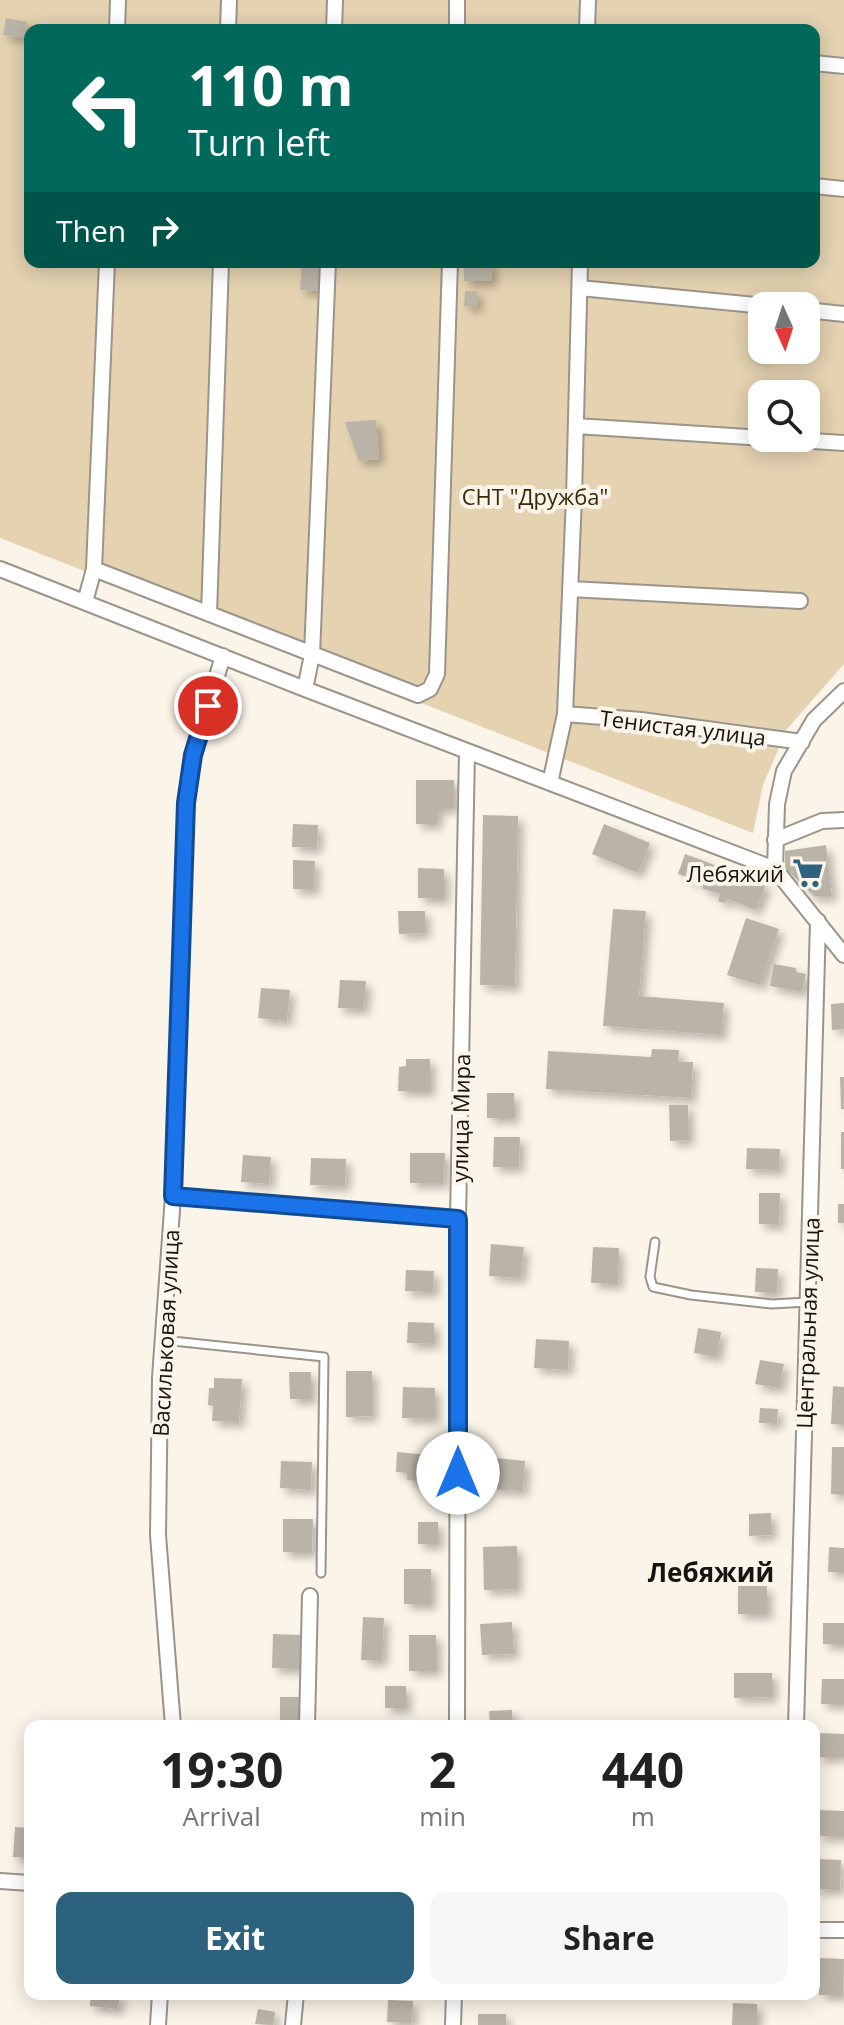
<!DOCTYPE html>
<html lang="en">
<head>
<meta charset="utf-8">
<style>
	:root { --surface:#fff; --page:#f6f6f6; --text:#222; --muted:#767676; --accent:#2d627e }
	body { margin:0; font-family:"Open Sans",sans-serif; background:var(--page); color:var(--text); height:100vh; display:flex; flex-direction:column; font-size:30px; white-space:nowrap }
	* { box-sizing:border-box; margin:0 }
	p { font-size:26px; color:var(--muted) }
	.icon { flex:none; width:44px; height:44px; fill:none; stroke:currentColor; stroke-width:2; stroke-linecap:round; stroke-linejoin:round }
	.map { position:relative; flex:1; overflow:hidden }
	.sheet { position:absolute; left:24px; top:1720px; width:796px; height:280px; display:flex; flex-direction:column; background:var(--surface); border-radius:16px; box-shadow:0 4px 20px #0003 }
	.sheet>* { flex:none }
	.top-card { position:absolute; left:24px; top:24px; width:796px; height:244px; border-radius:16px; box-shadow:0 4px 20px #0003; background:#00695c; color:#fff; overflow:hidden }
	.needle { width:52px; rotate:177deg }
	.controls { position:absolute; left:748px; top:292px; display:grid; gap:16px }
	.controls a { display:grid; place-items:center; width:72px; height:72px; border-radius:16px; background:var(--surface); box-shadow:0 4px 20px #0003; font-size:40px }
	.pin { position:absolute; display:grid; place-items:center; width:68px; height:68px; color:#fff; margin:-34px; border:4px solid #fff; border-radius:50%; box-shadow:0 2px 8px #0007 }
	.me { position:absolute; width:88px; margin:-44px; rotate:0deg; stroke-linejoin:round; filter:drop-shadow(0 0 6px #0008) }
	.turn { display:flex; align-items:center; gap:28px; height:168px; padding:0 32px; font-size:36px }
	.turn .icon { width:104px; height:104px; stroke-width:2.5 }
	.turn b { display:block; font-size:56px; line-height:68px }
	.then { display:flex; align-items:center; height:76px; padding:0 32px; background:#0003; gap:16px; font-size:30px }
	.eta { display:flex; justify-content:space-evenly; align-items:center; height:136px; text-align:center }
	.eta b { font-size:48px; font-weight:700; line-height:56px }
	.primary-button { display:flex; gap:16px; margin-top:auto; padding:16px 32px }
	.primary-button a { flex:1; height:92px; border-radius:16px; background:var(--accent); color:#fff; font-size:32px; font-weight:700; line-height:92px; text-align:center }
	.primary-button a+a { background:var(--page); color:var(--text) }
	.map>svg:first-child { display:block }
</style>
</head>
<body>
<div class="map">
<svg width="844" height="2025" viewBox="0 0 844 2025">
	<defs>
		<filter id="shadow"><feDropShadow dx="5.5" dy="5.5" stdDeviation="4" flood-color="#0004"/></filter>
	</defs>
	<rect width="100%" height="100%" fill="#fbf4e8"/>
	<path fill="#e4d2b1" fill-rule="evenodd" d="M0,0H844V664L787,729L763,785L753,833L0,538ZM30,30H814V262H30ZM762,306H806V350H762ZM762,394H806V438H762Z"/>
	<path fill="#bab4a8" filter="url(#shadow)" d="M6,18L27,22L25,38L3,35Z
		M302,262H322L320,291L300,290Z
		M464,262H492L491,281H464Z
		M465,291H477V307L464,306Z
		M751,335H762V350H766V357H751Z
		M376,420L379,459L359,461L345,422Z
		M416,780H454V808H437V824H416Z
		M483,815L518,816L515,986L480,985Z
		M293,824L318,825L317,848L292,847Z
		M604,824L650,843L638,873L592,854Z
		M826,845L832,896H814L785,868V851Z
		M685,854L766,884L756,910L728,899L724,903L718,901L720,894L703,889L702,883L678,874Z
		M293,860L315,861L314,890L293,889Z
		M418,868L444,869V899L418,898Z
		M613,909L646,911L639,996L724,1003L721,1035L603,1026Z
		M398,911H425V933L399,934Z
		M746,918L779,929L760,985L727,975Z
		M774,964L796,968V972L806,974L802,992L770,986Z
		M340,980L366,981L364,1009L338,1008Z
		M261,988L290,990L287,1021L258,1018Z
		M844,1003V1029L832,1030L831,1004Z
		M652,1049L679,1050L678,1062H693L691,1098L546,1089L548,1051L651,1057Z
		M406,1059H430V1091H398L399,1067L406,1066Z
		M840,1077H844V1109H841Z
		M487,1093H514V1118H487Z
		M669,1105H688L689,1140L670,1141Z
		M841,1132H844V1169H841Z
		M494,1137H520L519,1167H493Z
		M747,1148L780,1149L779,1170L746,1169Z
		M410,1153H445L444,1183H410Z
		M243,1155L271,1157L269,1184L241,1182Z
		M311,1158L346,1159L345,1186L310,1185Z
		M759,1193H780L779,1225L759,1224Z
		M838,1204H844V1223H838Z
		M491,1244L524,1247L521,1278L489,1276Z
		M593,1247L619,1248L618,1284L591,1283Z
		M756,1268L778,1269L777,1293L755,1292Z
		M406,1270L434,1271L433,1292L405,1291Z
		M408,1322L434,1323V1344L407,1343Z
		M698,1328L721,1332L717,1357L694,1353Z
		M536,1339L569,1341L568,1370L534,1368Z
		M760,1360L784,1364L779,1388L755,1384Z
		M346,1371H372V1416L346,1417Z
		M289,1372H311V1399H290Z
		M214,1378L242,1379L239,1422L212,1421L213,1406L208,1405L209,1388H214Z
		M833,1386L844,1387V1425L831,1424Z
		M403,1387L435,1388V1419L402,1418Z
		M760,1408L778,1409L777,1424L759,1423Z
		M832,1447H844V1495L831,1494Z
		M397,1452L427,1455L424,1482L407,1480V1473L396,1472Z
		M495,1458L525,1461L523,1491L493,1489Z
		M281,1461L312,1462L311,1490L280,1488Z
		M771,1513V1535L749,1536V1514Z
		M283,1519H313L312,1552H283Z
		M418,1522H438V1544H418Z
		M517,1546V1589L484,1590L483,1547Z
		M829,1547L844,1548V1573L828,1572Z
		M404,1569H431V1604H404Z
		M738,1586H767V1614H738Z
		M363,1617L384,1618L382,1661L361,1660Z
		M512,1622L514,1654L482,1655L480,1624Z
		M823,1623H844V1645L823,1644Z
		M273,1634L301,1635V1669L272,1668Z
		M409,1635H436V1671H409Z
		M734,1673H772V1697L734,1698Z
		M822,1679H844V1704H821Z
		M385,1686H406V1708H385Z
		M280,1697H301L300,1726H280Z
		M512,1710V1726H490L489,1711Z
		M818,1733L844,1734V1757H817Z
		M819,1810L844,1811V1837L818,1836Z
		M15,1827L30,1828V1858L13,1857Z
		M815,1859L841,1860L840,1890L814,1889Z
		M820,1958L844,1959L843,1996L819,1995Z
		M91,1994H120L118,2009L90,2006Z
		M388,2000L413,2001L412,2023L387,2022Z
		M733,2003L757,2004V2025H732Z
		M258,2009L275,2012L273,2025L255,2024Z
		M478,2014H506V2025H478Z"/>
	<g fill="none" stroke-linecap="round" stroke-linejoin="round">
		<defs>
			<path id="lane" d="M655,1242L650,1277L653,1287L691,1295L772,1304L808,1302
				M163,1340L324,1357L321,1573"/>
			<path id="street" d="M117,30L118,0
				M228,30L229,0
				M334,30L335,0
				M457,30V0
				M587,30L588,0
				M814,63L844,66
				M814,186L844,189
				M107,262L94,569L418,695L430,689L437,674L450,262
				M580,288L765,306
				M806,310L844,314
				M576,426L844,443
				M0,569L305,689L775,869L844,955
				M570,589L800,601
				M85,602L94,569
				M209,614L221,262
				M305,689L312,655L328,262
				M565,714L641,720L802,742
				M550,783L565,714L574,497L580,262
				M775,840L822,821L844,820
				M775,869L777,804L784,771L814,720L844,691
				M173,1196L458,1219
				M173,1726L158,1535L160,1378L173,1196L186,803L193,755L223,656
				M307,1726L310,1596
				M457,1726L458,1219L467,751
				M796,1726L818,921
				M0,1881L30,1883
				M814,1930H844
				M158,2025L160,1994
				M293,2025L296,1994
				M453,2025L454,1994"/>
		</defs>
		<use href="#lane" stroke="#9a9489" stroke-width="11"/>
		<use href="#street" stroke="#9a9489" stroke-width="18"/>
		<use href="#lane" stroke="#fff" stroke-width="7"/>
		<use href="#street" stroke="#fff" stroke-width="14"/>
	</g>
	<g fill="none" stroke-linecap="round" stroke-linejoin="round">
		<defs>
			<path id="route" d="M208,706L193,755L186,803L173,1196L458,1219V1473"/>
		</defs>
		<use href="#route" stroke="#114b97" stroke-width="20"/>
		<use href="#route" stroke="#1a73e8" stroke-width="14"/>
	</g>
	<defs>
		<symbol id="supermarket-bare" viewBox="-9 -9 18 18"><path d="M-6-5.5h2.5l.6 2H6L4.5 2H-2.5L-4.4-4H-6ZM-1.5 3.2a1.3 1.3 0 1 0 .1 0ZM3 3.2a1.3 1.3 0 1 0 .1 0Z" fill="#2d627e" stroke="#fbf4e8" stroke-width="2.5" paint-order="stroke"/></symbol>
	</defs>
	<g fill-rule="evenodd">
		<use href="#supermarket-bare" x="786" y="851" width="44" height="44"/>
	</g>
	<g text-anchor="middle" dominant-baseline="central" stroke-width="8" stroke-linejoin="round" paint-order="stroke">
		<g font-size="22" fill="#372807" stroke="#fbf4e8">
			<text x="535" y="496">СНТ "Дружба"</text>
		</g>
		<g font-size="22" fill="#161410" stroke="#fbf4e8">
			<text transform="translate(683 727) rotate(7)">Тенистая улица</text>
			<text transform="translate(460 1118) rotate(-89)">улица Мира</text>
			<text transform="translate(807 1323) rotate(-88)">Центральная улица</text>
			<text transform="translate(165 1333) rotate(-87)">Васильковая улица</text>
		</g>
		<g font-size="22" fill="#161410" stroke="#fbf4e8" text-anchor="end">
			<text x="784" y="873">Лебяжий</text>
		</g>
		<g font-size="26" font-weight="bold" fill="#161410" stroke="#fbf4e8">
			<text x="711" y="1572">Лебяжий</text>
		</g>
	</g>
</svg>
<div class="controls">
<a><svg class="needle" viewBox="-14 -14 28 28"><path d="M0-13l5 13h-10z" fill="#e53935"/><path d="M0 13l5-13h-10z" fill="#767676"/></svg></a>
<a><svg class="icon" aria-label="search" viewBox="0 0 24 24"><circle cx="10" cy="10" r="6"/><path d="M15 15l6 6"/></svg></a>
</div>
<div class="pin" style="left:208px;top:706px;background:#d93025"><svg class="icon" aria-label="arrive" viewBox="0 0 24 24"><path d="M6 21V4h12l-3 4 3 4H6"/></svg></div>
<svg class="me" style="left:458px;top:1473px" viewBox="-20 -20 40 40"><circle r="19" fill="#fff"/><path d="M0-13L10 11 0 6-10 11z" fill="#1a73e8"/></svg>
<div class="top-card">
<div class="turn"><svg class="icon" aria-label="left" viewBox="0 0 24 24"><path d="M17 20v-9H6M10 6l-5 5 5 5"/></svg><div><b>110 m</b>Turn left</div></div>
<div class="then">Then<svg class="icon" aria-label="right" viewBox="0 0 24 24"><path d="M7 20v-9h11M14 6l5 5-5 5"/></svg></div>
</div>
<section class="sheet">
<div class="eta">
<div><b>19:30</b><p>Arrival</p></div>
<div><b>2</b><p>min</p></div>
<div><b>440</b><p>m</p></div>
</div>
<div class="primary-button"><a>Exit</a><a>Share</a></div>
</section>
</div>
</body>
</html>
